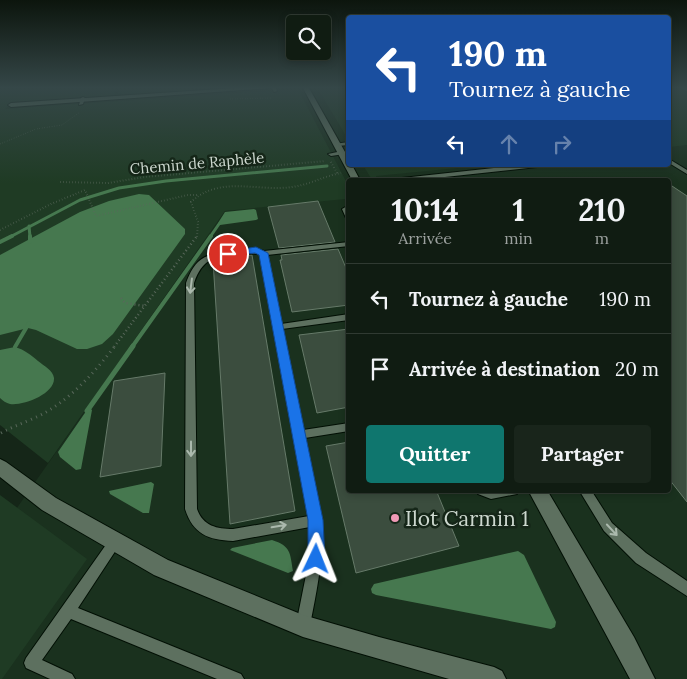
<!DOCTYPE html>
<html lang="fr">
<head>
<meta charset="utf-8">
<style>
	:root { --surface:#101c12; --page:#19251b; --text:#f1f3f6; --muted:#9ca19f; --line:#303a32; --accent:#0f766e }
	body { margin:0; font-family:Lora,serif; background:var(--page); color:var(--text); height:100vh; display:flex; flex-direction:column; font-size:19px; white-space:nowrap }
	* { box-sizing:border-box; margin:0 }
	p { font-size:16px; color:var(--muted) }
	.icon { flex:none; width:28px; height:28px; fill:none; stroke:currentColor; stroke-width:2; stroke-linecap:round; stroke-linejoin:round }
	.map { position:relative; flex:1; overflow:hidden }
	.panel { position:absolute; left:346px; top:178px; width:325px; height:315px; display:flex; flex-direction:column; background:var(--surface); border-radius:5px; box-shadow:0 2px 8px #0003,0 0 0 1px var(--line) }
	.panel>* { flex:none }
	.guide { position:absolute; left:346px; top:15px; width:325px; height:152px; border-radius:5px; box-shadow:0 2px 8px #0003,0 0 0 1px var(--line); background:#1a4fa0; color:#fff; overflow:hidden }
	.controls { position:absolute; left:286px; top:15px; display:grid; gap:10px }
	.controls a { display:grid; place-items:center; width:45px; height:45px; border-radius:5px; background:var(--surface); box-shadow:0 2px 8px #0003,0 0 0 1px var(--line); font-size:25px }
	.pin { position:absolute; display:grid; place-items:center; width:42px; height:42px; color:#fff; margin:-21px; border:2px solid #fff; border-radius:50%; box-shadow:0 1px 5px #0007 }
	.me { position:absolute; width:55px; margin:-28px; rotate:2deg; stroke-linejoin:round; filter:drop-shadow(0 0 4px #0008) }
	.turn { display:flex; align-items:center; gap:18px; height:105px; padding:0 20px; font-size:22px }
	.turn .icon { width:65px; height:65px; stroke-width:2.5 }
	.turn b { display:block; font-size:35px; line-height:42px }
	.lanes { display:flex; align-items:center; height:48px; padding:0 20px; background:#0003; justify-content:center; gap:25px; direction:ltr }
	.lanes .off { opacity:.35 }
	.eta { display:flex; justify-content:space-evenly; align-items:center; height:85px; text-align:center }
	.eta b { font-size:30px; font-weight:800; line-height:35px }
	.primary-button { display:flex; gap:10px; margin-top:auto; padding:10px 20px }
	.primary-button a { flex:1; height:58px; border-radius:5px; background:var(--accent); color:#fff; font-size:20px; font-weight:800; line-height:58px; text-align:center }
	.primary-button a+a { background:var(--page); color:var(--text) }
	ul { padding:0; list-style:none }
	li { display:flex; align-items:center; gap:15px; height:70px; padding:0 20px; border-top:1px solid var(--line) }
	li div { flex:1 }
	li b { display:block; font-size:19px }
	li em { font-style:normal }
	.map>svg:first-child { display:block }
</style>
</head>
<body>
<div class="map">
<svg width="687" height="679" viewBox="0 0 687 679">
	<rect width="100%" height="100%" fill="#152618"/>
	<path fill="#1a311e" d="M0,88H349V165H669V88H687V679H0V504L12,515L225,211L349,196V490H669V180H349V193L0,190Z"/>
	<path fill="#1f3b24" d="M0,88H116L113,96L11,103L5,109L298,89L349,187V203L345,199L225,211L48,463L0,425Z
		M120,88H234L121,96V93H118Z
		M349,88V141L318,89Z
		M669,88H687V145L669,147Z
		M363,165H488L376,176L378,180H372Z
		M0,495L87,559L2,679H0Z"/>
	<path fill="#46784f" d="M139,194L149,195L185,229V234L113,334L102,344L87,349H77L36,330L28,328L0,335V255L80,212L109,201Z
		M254,209L256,210L258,219L256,220L220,225L218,223L225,212Z
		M15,347C25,350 31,355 38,361C44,366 53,370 54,378C55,394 23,406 10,404C6,403 3,401 0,398V350Z
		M89,407L92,410L81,469L76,470L60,457L58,452Z
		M151,482L154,484L149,513H143L110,494L109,491Z
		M272,540C291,546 290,553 293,571L288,573L230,550L232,548Z
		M518,551L524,555L556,622L555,627L551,629L376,595L372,593L371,589L374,584Z"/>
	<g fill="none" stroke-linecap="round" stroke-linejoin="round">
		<path stroke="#46784f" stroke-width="2.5" d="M683,88L687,90"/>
		<path stroke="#46784f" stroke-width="3" d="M29,226L30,237
			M10,237L80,200L119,188L166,181L327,166
			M210,237L219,224"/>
		<path stroke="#46784f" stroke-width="4" d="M30,236V242
			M0,242L12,236
			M15,347L29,323
			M132,347L211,236"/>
		<path stroke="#46784f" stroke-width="5" d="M87,411L133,346"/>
	</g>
	<path fill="#3b4d3e" stroke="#667a69" d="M669,184L687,196V502L669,479Z
		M318,201L335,242L279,248L268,207Z
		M338,249L349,275V305L292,312L280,260H282L281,255Z
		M252,255L295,511L230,524L213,261Z
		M349,329V407L317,413L299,335Z
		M165,373L161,466L100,477L114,381Z
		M349,442V490H436L459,546L356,573L326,446Z"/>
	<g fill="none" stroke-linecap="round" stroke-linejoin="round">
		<defs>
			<path id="service" d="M272,88H276L277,91L274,92Z
				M83,97L85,98L83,104L79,105L81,98Z
				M349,142V145L337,146L334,144Z
				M342,151L344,152V154L331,156L328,154Z
				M669,159L687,170V174L669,163Z
				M522,165H540L537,167L417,180H399L402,178Z
				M349,205V220L346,218L342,209Z
				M349,242V246L267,255L281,324L349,314V320L282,329L303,430L349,423V431L305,438L322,520C324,556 317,590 310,625L308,630L303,632L298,630L296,625L309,560L310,527L233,541C208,540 193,534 185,509L186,283C189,275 192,268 198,262C210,250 248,246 264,251ZM244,253L260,254L309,516L233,529C217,529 203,526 197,509L194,283C203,256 218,256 244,253Z
				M476,490H519L517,494L491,499L478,494Z
				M579,490H591L612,523L646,553L687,581V596L636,563L604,531Z
				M114,537L118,539L120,543L118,547L78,608L241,674L244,679H217L71,619L42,660L72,674L75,679H50L26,668L24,663L26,658L110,539Z"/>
			<path id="minor" d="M235,88H271L11,107L8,105L11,103Z
				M303,88H309L349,159V165H352L360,180H352Z
				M0,459L6,462L56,498L168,560L303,615L379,637L494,667L502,671L506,679H449L303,637L154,575L42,510L0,477Z
				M528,490H547L634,637L655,679H630Z"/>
		</defs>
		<use href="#service" stroke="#020f04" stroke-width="2"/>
		<use href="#minor" stroke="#020f04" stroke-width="2"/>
		<path stroke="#59685b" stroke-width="1" stroke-dasharray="0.5 2" stroke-linecap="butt" d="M230,99L272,98
			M0,144L36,129L62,125L80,112"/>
		<path stroke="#59685b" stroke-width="2" stroke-dasharray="0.5 2.5" stroke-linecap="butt" d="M331,162L337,173
			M60,182L108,183L145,177L325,161
			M0,230L51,204L85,190L96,216L188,195H197
			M197,237L198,222L191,202C220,175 257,192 292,187C309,185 324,176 341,173"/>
		<path stroke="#59685b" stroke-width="2.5" stroke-dasharray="1 3" stroke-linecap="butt" d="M121,298L125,303L145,306
			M114,347L197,236"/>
		<path stroke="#59685b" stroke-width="3" stroke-dasharray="1 4.5" stroke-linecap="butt" d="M1,433C12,427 21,424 32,419C66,405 93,374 115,346"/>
		<use href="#service" fill="#5d705f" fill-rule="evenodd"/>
		<use href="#minor" fill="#5d705f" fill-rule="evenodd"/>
	</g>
	<defs><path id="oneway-shaft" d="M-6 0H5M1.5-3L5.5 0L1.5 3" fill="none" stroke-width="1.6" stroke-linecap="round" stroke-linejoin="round" transform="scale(1.25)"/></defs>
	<g stroke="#abb9ad">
		<use href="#oneway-shaft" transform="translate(191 286) rotate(97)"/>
		<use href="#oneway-shaft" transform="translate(191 449) rotate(90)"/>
		<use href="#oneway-shaft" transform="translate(279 526) rotate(-10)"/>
		<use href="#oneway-shaft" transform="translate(612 530) rotate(47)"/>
	</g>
	<linearGradient id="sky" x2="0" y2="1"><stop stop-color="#0c150d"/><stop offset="0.48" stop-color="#354748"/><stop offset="1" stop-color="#354748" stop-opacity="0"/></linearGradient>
	<rect width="687" height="183" fill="url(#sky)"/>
	<path fill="#1a73e8" stroke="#114b97" d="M256,247L268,253L323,520L325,559L322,565L316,568L310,565L308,559V520L259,255L255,253L228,256L223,254L228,251Z"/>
	<circle fill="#f09ab6" stroke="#152618" stroke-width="2" cx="395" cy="518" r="5"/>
	<g text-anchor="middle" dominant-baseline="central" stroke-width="5" stroke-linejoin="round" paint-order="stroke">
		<g font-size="15" fill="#cdd8cf" stroke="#152618">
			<text transform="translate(197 163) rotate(-5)">Chemin de Raphèle</text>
		</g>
		<g font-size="21" fill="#cdd8cf" stroke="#152618" text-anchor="start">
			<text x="405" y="518">Ilot Carmin 1</text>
		</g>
	</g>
</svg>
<div class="controls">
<a><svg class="icon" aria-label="search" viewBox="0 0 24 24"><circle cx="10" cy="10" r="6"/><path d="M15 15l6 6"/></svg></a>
</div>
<div class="pin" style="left:228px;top:254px;background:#d93025"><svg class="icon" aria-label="arrive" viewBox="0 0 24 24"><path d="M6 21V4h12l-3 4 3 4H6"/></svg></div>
<svg class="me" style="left:316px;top:559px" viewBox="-20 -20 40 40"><path d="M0-17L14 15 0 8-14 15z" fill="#1a73e8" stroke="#fff" stroke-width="4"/></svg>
<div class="guide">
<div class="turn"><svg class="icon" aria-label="left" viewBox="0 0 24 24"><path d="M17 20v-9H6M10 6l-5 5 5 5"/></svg><div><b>190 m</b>Tournez à gauche</div></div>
<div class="lanes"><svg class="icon" aria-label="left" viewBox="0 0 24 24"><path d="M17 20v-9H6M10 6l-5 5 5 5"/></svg><svg class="icon off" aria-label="ahead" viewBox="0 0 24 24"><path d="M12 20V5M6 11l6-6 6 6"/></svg><svg class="icon off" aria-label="right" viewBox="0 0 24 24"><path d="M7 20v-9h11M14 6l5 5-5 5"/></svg></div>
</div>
<section class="panel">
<div class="eta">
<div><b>10:14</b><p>Arrivée</p></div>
<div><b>1</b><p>min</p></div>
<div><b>210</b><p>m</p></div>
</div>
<ul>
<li><svg class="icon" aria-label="left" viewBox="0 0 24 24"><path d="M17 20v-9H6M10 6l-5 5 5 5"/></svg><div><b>Tournez à gauche</b></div><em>190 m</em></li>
<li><svg class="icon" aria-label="arrive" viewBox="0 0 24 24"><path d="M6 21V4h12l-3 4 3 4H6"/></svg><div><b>Arrivée à destination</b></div><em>20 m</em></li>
</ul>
<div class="primary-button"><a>Quitter</a><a>Partager</a></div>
</section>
</div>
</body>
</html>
